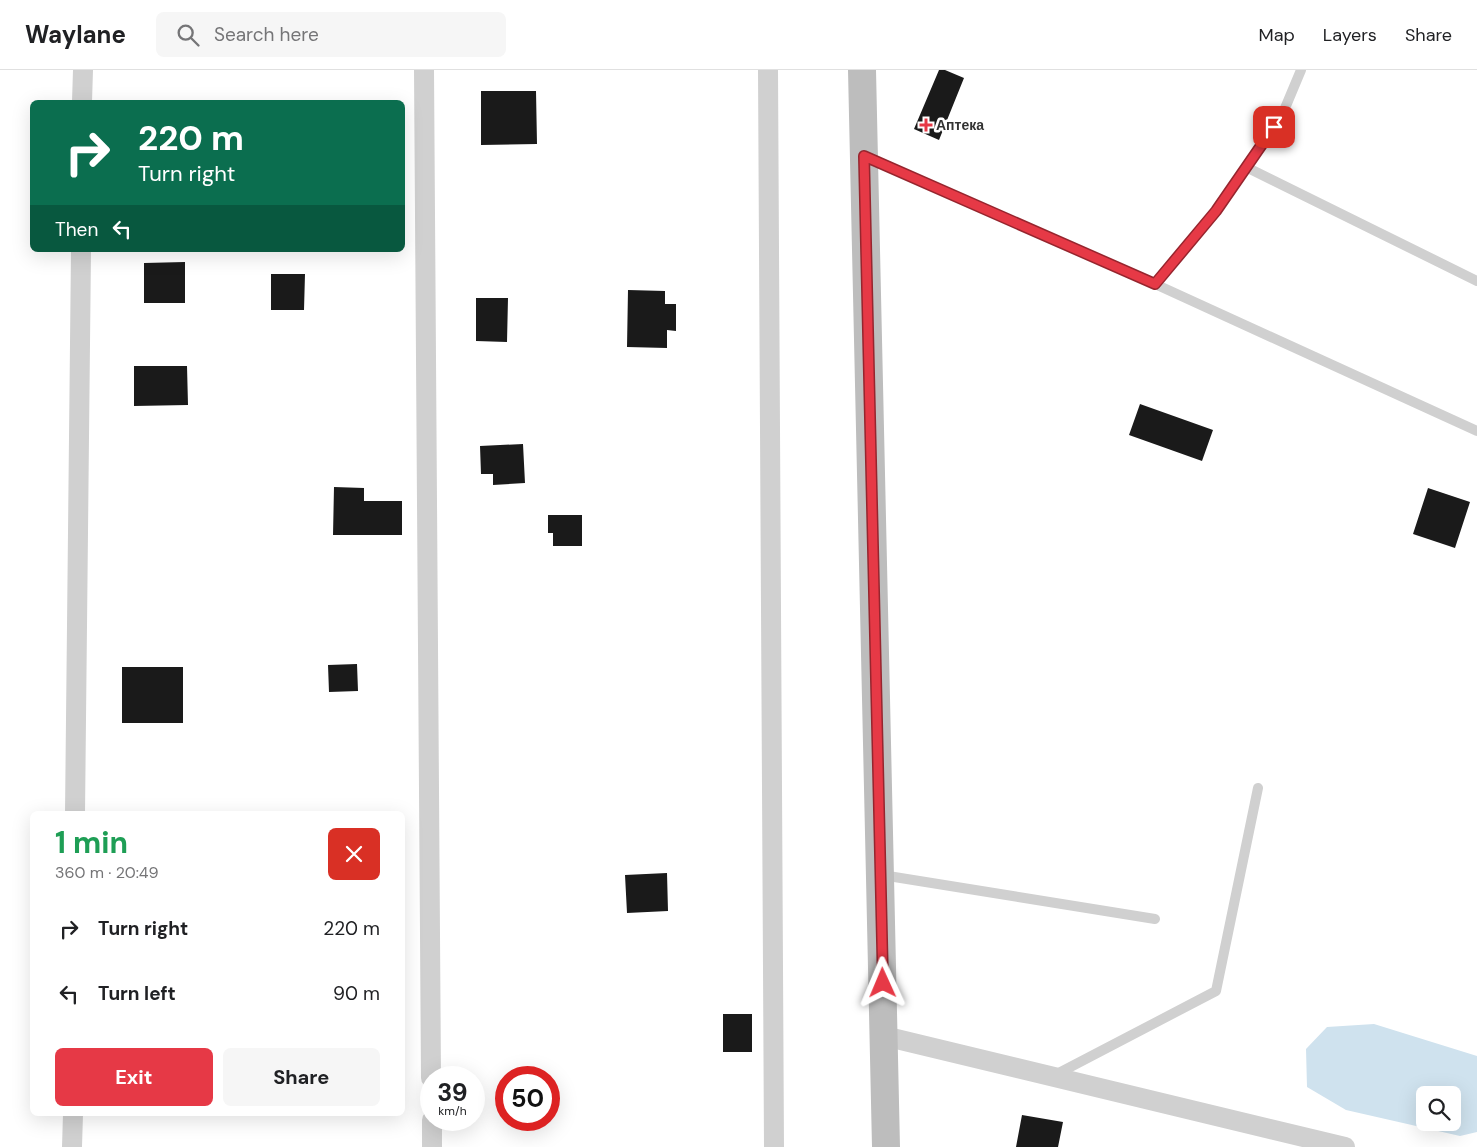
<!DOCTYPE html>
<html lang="en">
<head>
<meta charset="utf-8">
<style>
	:root { --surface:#fff; --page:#f6f6f6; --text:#202124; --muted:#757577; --line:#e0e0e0; --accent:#e63946 }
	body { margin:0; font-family:"DM Sans",sans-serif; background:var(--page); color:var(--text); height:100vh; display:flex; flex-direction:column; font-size:19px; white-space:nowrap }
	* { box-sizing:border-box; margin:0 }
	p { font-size:16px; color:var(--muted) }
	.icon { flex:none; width:28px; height:28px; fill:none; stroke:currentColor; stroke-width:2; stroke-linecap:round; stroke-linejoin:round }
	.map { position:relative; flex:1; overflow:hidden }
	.side { position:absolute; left:30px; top:741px; width:375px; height:305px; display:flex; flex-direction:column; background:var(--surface); border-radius:8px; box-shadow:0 5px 20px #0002 }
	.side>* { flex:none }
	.banner { position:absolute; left:30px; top:30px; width:375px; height:152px; border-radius:8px; box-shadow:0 5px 20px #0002; background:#0b6e4f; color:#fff; overflow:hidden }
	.buttons { position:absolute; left:1416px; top:1016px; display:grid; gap:10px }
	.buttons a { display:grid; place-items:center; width:45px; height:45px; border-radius:8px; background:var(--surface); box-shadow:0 5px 20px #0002; font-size:25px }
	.speed { position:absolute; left:420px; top:996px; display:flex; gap:10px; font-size:25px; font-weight:700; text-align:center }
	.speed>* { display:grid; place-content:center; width:65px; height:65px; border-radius:50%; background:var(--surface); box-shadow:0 5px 20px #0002; line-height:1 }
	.speed small { font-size:12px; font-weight:400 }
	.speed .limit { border:8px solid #d22; background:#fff; color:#111 }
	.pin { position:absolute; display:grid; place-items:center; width:42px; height:42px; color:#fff; margin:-21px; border-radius:10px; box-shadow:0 2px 8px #0006 }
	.me { position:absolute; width:55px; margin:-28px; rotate:359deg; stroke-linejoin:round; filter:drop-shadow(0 0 4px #0008) }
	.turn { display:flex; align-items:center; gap:18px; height:105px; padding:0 25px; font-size:22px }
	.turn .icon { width:65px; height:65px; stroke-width:2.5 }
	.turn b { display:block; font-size:35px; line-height:42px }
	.then { display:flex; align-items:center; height:48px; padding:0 25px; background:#0003; gap:10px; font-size:19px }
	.round { display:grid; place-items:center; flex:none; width:52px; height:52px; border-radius:8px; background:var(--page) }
	.headline { display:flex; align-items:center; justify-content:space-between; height:85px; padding:0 25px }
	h1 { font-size:30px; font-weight:700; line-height:38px; color:#1e9e55 }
	.button { display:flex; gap:10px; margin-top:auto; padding:10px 25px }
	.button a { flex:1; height:58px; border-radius:8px; background:var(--accent); color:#fff; font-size:20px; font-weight:700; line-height:58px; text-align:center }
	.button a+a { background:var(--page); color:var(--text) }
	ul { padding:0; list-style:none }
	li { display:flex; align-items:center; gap:15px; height:65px; padding:0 25px }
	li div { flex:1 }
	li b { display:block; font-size:19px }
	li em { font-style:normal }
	header { display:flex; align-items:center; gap:30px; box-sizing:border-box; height:70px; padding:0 25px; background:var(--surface); border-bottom:1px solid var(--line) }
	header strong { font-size:24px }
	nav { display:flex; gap:28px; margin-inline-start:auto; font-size:18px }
	.search { width:350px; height:45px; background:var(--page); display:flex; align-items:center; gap:12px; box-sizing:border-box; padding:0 18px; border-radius:8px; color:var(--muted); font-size:19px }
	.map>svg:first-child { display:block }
</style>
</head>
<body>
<header>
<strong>Waylane</strong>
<div class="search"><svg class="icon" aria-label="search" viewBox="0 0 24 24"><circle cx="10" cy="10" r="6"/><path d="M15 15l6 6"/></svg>Search here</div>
<nav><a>Map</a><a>Layers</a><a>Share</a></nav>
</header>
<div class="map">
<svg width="1477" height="1077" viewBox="0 0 1477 1077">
	<rect width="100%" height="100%" fill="#fff"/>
	<path fill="#cfe2ee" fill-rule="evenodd" d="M1374,954L1477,986V1062L1460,1066L1346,1040L1307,1017L1306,979L1327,957ZM1425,1025H1452V1052H1425Z"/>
	<path fill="#1a1a1a" d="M939,0H945L964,8L939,70L914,59Z
		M481,21H536L537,74L481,75Z
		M185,192V233H144V193Z
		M271,204H305L304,240H271Z
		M628,220L665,221V234H676V261L667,260V278L627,277Z
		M476,228H508L507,272L476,271Z
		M134,296H187L188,335L134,336Z
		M1140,334L1213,360L1202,391L1129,365Z
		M523,374L525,413L493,415V404H481L480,376Z
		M334,417L364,418V431H402V465H333Z
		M1428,418L1470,432L1455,478L1413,464Z
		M548,445H582V476H553V463H548Z
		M357,594L358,621L329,622L328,595Z
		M122,597H183V653H122Z
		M667,803L668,841L627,843L625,805Z
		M723,944H752V982H723Z
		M1022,1045L1063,1052L1058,1077H1016Z"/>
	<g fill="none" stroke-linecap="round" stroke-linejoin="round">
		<path stroke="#d0d0d0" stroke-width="10" d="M867,87L1155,214L1477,361
			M1246,97L1477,211
			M1155,214L1216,141L1283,43L1301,0
			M882,805L1155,849
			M1055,1005L1216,921L1258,718"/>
		<path stroke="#d0d0d0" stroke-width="20" d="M424,0L431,1008
			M768,0L774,1077
			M82,32L83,0
			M75,744L81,180
			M884,966L1345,1077
			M432,1050V1077
			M72,1077L73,1044"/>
		<path stroke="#bdbdbd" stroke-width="28" d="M862,0L886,1077"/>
	</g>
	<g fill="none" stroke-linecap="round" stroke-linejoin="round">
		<defs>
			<path id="route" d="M883,913L864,86L1155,214L1216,141L1274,57"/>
		</defs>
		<use href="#route" stroke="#96252e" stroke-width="12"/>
		<use href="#route" stroke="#e63946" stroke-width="9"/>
	</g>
	<path fill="#e63946" stroke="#fff" stroke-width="2" d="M923.5 47.5h5v5h5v5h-5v5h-5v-5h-5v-5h5z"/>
	<g text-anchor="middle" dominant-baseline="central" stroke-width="5" stroke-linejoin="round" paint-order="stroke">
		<g font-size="14" font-weight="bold" fill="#333" stroke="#fff" text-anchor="start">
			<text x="936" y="55">Аптека</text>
		</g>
	</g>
</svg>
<div class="buttons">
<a><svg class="icon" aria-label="search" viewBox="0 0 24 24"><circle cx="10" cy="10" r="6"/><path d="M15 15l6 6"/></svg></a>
</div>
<div class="speed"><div>39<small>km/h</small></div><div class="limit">50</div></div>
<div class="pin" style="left:1274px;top:57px;background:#d93025"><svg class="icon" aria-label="arrive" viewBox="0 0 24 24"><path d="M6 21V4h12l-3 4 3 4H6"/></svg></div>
<svg class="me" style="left:883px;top:913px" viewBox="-20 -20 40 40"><path d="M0-17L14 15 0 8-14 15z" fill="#e63946" stroke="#fff" stroke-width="4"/></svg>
<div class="banner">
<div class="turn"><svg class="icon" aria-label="right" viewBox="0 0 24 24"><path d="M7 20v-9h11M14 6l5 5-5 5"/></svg><div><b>220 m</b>Turn right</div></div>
<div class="then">Then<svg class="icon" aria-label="left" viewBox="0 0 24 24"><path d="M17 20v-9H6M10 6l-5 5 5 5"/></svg></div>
</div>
<section class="side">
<div class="headline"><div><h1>1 min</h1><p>360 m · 20:49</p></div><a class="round" style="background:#d93025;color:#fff"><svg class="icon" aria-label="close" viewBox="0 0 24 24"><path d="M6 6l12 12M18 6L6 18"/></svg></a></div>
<ul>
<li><svg class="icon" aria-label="right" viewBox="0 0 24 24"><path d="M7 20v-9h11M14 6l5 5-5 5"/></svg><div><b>Turn right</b></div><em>220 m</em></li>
<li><svg class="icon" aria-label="left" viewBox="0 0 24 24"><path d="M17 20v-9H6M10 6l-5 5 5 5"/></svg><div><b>Turn left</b></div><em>90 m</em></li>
</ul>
<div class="button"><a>Exit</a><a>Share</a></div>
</section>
</div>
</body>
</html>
